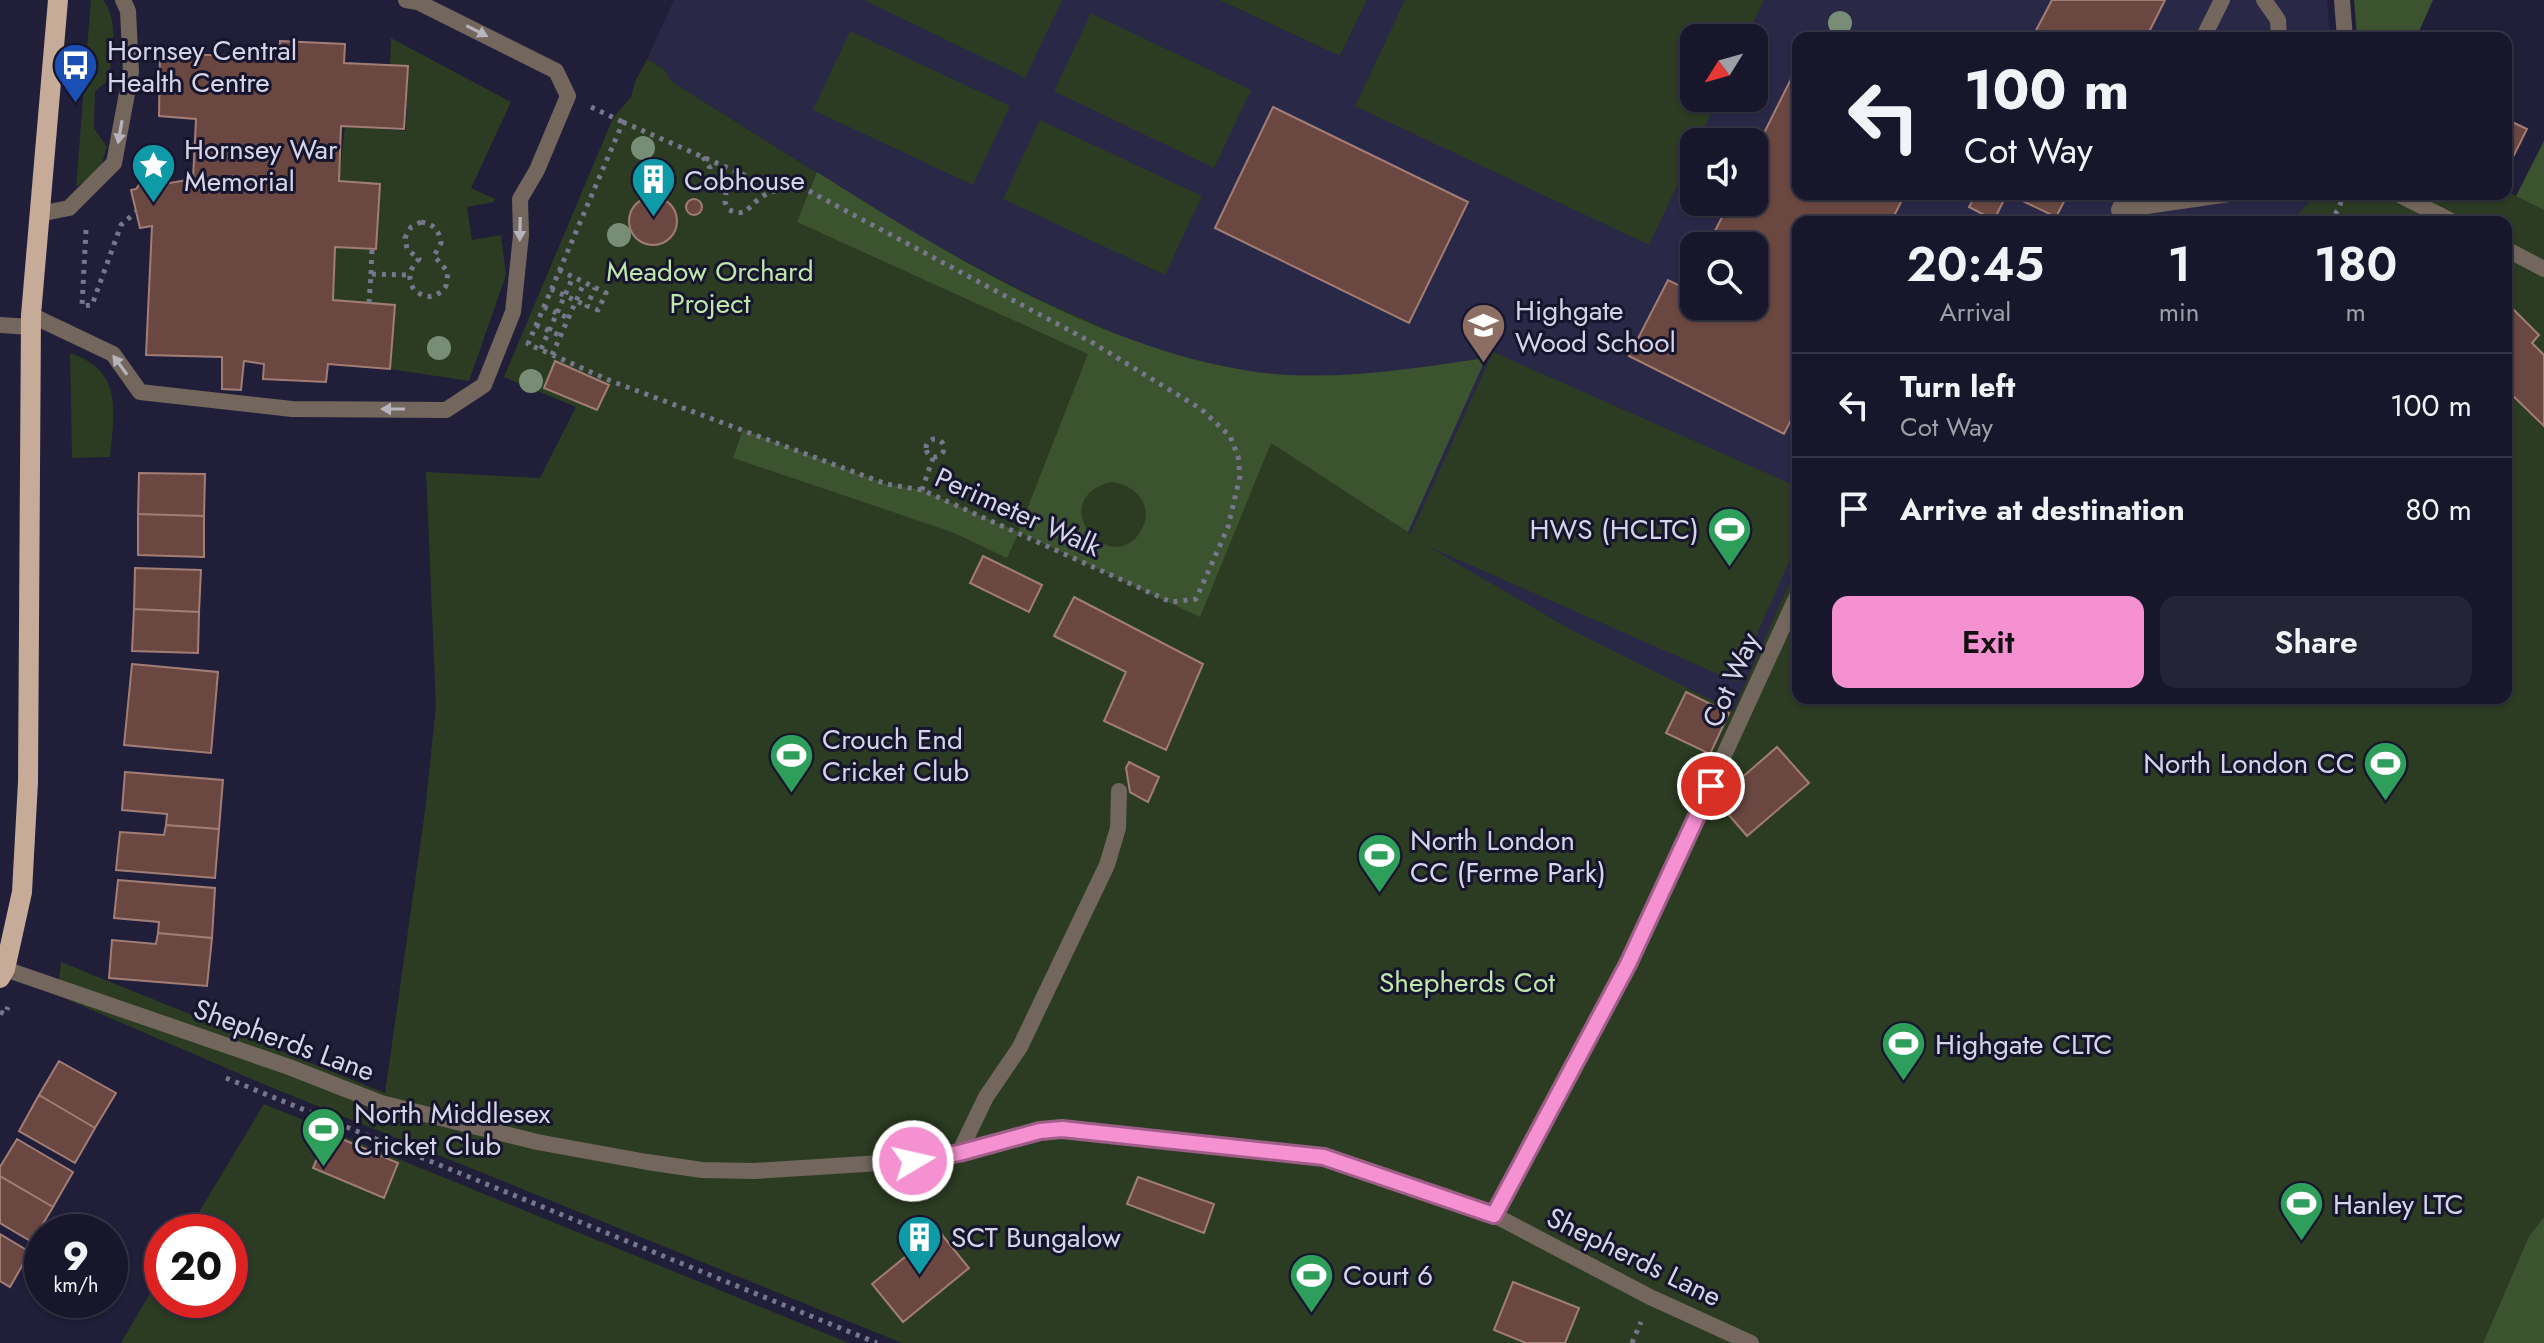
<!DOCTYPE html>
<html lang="en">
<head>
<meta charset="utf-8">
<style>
	:root { --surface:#18162a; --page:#252336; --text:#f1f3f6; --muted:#9f9fa8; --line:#363547; --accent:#f590d1 }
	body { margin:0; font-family:Jost,sans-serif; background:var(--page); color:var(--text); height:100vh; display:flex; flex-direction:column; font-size:30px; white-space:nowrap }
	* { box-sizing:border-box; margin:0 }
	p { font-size:26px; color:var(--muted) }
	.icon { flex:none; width:44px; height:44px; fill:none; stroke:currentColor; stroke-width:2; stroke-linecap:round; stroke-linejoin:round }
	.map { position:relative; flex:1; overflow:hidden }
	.panel { position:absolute; left:1792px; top:216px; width:720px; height:488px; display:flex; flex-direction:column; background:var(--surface); border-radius:16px; box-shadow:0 2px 6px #0004,0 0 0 2px var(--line) }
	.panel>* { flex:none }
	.banner { position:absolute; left:1792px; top:32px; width:720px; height:168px; border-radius:16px; box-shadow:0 2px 6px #0004,0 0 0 2px var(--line); background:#18162a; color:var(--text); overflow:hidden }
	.needle { width:52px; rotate:233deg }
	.controls { position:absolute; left:1680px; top:24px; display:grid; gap:16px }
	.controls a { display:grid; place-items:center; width:88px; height:88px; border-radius:16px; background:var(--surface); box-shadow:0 2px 6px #0004,0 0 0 2px var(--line); font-size:40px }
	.speed { position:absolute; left:24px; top:1214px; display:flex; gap:16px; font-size:40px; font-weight:700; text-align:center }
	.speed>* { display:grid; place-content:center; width:104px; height:104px; border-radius:50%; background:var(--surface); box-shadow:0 2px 6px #0004,0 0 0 2px var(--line); line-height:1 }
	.speed small { font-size:20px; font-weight:400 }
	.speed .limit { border:12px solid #d22; background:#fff; color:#111 }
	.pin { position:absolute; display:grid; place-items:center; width:68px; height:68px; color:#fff; margin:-34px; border:4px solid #fff; border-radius:50%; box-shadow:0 2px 8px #0007 }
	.me { position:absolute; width:88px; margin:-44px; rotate:81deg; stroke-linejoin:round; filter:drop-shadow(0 0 6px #0008) }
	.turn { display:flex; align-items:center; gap:28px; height:168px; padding:0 40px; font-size:36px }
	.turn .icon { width:104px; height:104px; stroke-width:2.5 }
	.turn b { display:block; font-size:56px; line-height:68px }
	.eta { display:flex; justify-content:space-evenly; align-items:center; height:136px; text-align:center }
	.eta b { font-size:48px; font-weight:600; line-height:56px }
	.action { display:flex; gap:16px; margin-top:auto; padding:16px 40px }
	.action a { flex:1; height:92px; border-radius:16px; background:var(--accent); color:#111; font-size:32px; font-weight:600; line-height:92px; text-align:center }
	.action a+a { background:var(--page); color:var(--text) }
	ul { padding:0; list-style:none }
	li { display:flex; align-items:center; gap:24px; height:104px; padding:0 40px; border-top:2px solid var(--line) }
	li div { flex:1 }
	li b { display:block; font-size:30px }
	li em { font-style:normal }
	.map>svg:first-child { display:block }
</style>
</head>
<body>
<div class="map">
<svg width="2544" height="1343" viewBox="0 0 2544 1343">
	<rect width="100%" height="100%" fill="#201e38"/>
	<path fill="#2a2847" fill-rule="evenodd" d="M674,0H1219L1340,56L1367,0H2327L2330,38H1798V194H2317L2290,222H1798V564L1734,712L1570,629L1431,549L1099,326L1029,295L914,234L671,81L665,70L647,59ZM1694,38H1754V98H1694ZM1694,142H1754V202H1694ZM1694,246H1754V306H1694Z"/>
	<path fill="#2b3c22" d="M91,0H103C120,21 111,55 109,80L95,91L94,128L107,147L100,170L76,187Z
		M864,0H1062L1025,78Z
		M1219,0H1367L1340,56Z
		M1405,0H1764L1746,38H1694V98H1718L1698,142H1694V150L1649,245L1355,106Z
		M1091,13L1251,90L1214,168L1054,91Z
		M850,31L1010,106L973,185L813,110Z
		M391,38L511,102L471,188L495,199L494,202L467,207L472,240L501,235L506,275L469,381L390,369L395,305L333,300L335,247L376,248L380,184L339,181L345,126L406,131L408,67L390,66Z
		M647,59L665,70L671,81L914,234L1029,295L1099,326L1411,534L1493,352L1798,487V541L1736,682L1427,546L1570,629L1733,711L1798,564V698H2506V222H2290L2317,194H2506V191L2544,210V1217L2529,1236L2483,1343H902L263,1084L57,995L61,962L385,1093L425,811L436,706L426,472L540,478L576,407L504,377L613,118L631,97L635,82Z
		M1040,120L1202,196L1165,275L1003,199Z
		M70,353C124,371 114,412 110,457L72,458Z
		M264,1104L849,1343H121L162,1273V1300H230V1232H187Z"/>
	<path fill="#3c532f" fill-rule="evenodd" d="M2354,0H2433L2416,38H2357Z
		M2544,141V210L2516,196Z
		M817,172C949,256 1116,358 1274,374C1345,380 1416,368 1486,358L1408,532L1271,443L1200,617L1019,532L1007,558L952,532L733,458L743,430L886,484L922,490L1018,532L1088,354L797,222ZM1110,482C1133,483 1155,504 1142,529C1113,582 1042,502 1110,482Z
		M2544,1217V1343H2483L2529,1236Z"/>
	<path fill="#6a4841" stroke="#a27d75" stroke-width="2" d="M2052,0H2165L2146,38H2032Z
		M280,41L345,44L344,63L408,66L404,129L341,126L339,181L380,184L376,249L335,247L333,300L395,305L390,369L328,364L326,382L263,379L264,364L244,361L241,390L222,389V357L146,355L152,226L140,228L131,190L136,189L143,179L153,176L164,184L193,179L196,119L159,116L160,53L279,58Z
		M1796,69L1798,194H1905L1891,222H1798V406L1784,434L1629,356L1668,280L1686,289L1694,273V306H1754V246H1707L1730,202H1754V153Z
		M1273,107L1468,202L1409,323L1215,228Z
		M2506,119L2527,129L2512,159L2506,157Z
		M1976,194H2007L1994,220L1969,207Z
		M2008,194H2068L2056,217Z
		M629 221a24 24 0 1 1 48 0a24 24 0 1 1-48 0Z
		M686 207a8 8 0 1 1 16 0a8 8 0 1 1-16 0Z
		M2506,302L2539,335L2532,343L2544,355V426L2506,389Z
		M555,361L609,385L597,410L544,388Z
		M139,473L205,474L204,516L138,514Z
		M138,514L204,516V557L138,555Z
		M983,556L1042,585L1029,612L970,583Z
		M135,568L201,570L199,612L134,609Z
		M1074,597L1203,664L1166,750L1104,721L1126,672L1054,636Z
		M134,609L199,612L198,653L132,651Z
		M132,664L218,672L211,753L124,745Z
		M1686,692L1729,713L1710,754L1666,733Z
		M1777,747L1809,783L1747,836L1716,800Z
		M1129,762L1159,777L1148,802L1130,792L1126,768Z
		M125,772L223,780L219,829L166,825L167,814L122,810Z
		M166,825L219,829L215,878L116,870L120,832L164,835Z
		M118,880L215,888L212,938L158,933L159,922L114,918Z
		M158,933L212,938L207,986L109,978L112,940L156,944Z
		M59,1061L116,1093L95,1128L39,1095Z
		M39,1095L95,1128L75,1163L19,1131Z
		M328,1133L398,1163L384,1198L313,1168Z
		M17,1139L73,1172L53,1207L0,1176V1167Z
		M0,1176L53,1207L32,1242L0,1223Z
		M1138,1177L1214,1204L1204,1233L1127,1204Z
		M938,1230L969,1268L903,1322L872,1284Z
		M0,1234L30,1252L10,1287L0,1281Z
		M1513,1282L1579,1308L1565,1343H1526L1494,1330Z"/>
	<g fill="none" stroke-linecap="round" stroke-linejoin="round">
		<path stroke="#77768c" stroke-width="5" stroke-dasharray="4 6" stroke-linecap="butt" d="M591,107L623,122
			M623,122L760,182L794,184L809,191L1093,343L1201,409L1230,436L1238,456L1240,476L1228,527L1196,599L1171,602L922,490L886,484L611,381L528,344Z
			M703,157L710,168L709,183L716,189L722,188L727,192
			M726,191L725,202L728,209C745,219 748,207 760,198C768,192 781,189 790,186
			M421,222C434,224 439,230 441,243L434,256L448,272L446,286C437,298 427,300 414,290C407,277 409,270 419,259L407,249L405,238L411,227Z
			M2329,222L2338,210L2344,194
			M86,230L82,306L92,305L121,225L136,212
			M559,270L606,293L598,310L587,306L595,288
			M371,274L372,248
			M551,289L587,306
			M369,303L371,274L409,275
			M544,307L568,318
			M536,325L561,336
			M541,349L573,277
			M552,355L584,283
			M926 448a9 9 0 1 1 18 0a9 9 0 1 1-18 0Z
			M922,490L933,458
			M0,1012L5,1014L8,1007
			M226,1078L877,1343
			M1632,1343L1641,1322"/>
		<path stroke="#73665d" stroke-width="16" d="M2264,0L2278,20L2279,38
			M2342,0L2345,38
			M2203,38L2222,0
			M2126,194L2119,210L2229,194
			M2398,194L2453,222
			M39,214L69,208L114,163L131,72L128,11L123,0
			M2506,249L2544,269
			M31,315L113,354L140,392L292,409L446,410L484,385L513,312L521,235L520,199L537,170L568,96L556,71L418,2L406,0
			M5,969L289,1067L381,1103L537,1142L647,1162L702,1170L754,1171L913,1161L959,1153L1040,1131L1062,1129L1324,1157L1494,1215L1650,1297L1751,1343
			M959,1153L986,1097L1020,1047L1107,865L1118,828L1119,791
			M1494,1215L1628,964L1798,594"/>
		<path stroke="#73665d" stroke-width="16" d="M0,325L31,327"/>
		<path stroke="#c6ab98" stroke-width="20" d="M0,978L5,969L22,892L28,782L31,315L58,0"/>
	</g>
	<g fill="#778d76">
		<circle cx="1840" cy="23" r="12"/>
		<circle cx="643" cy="148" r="12"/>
		<circle cx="619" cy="235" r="12"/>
		<circle cx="439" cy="348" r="12"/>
		<circle cx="531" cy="381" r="12"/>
	</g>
	<defs><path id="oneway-solid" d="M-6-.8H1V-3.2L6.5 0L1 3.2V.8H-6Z" transform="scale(2)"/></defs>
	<g fill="#b8b4be">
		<use href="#oneway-solid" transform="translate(477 31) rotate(27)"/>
		<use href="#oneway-solid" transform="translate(120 132) rotate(100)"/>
		<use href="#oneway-solid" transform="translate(520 229) rotate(91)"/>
		<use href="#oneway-solid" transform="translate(120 365) rotate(-126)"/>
		<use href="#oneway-solid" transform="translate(393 409) rotate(-180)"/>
	</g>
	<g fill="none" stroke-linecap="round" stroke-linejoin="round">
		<defs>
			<path id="route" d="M913,1161L959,1153L1040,1131L1062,1129L1324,1157L1494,1215L1628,964L1711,786"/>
		</defs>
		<use href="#route" stroke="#9f5e88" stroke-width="20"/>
		<use href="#route" stroke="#f590d1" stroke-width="14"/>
	</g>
	<defs>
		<symbol id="bus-pin" viewBox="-11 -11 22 30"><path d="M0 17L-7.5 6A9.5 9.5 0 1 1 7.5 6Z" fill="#1a4fb4" stroke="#17152e"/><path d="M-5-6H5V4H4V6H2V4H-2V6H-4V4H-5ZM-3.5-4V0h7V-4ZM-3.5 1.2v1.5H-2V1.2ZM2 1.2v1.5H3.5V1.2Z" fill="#fff"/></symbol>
		<symbol id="sight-pin" viewBox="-11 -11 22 30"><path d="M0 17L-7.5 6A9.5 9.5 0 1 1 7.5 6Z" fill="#0f9aa8" stroke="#17152e"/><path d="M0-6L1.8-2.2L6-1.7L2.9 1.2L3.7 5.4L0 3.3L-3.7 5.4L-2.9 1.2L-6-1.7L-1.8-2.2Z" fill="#fff"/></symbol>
		<symbol id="building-pin" viewBox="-11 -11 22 30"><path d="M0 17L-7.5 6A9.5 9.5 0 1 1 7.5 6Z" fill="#0f9aa8" stroke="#17152e"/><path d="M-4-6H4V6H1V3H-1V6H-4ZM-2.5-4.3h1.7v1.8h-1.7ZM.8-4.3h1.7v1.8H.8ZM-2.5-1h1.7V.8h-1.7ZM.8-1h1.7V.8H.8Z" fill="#fff"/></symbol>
		<symbol id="school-pin" viewBox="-11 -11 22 30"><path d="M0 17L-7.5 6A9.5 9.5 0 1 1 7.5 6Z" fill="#8d6e63" stroke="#17152e"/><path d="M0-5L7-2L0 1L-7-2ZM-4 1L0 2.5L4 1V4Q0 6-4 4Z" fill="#fff"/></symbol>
		<symbol id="stadium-pin" viewBox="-11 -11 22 30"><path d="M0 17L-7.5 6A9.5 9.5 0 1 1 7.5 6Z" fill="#2e9e5b" stroke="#17152e"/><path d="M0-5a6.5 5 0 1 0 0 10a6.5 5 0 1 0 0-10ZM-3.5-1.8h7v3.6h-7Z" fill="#fff"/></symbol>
	</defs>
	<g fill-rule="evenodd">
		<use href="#bus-pin" x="50" y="40" width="51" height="69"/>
		<use href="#sight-pin" x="128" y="140" width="51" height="69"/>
		<use href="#building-pin" x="628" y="154" width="51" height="69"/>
		<use href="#school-pin" x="1458" y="300" width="51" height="69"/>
		<use href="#stadium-pin" x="1704" y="504" width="51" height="69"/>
		<use href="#stadium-pin" x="766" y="730" width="51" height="69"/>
		<use href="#stadium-pin" x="2360" y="738" width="51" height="69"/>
		<use href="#stadium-pin" x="1354" y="830" width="51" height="69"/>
		<use href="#stadium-pin" x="1878" y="1018" width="51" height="69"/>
		<use href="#stadium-pin" x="298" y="1104" width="51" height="69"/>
		<use href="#stadium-pin" x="2276" y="1178" width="51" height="69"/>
		<use href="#building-pin" x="894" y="1212" width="51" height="69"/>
		<use href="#stadium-pin" x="1286" y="1250" width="51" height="69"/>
	</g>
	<g text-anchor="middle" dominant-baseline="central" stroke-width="6" stroke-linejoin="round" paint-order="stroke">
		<g font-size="28" fill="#d5d5e7" stroke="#17152e" text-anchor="start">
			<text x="107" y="50">Hornsey Central<tspan x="107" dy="32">Health Centre</tspan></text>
			<text x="184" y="149">Hornsey War<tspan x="184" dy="32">Memorial</tspan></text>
			<text x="684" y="180">Cobhouse</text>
			<text x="1515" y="310">Highgate<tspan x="1515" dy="32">Wood School</tspan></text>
			<text x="1699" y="529" text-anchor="end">HWS (HCLTC)</text>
			<text x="822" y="739">Crouch End<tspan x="822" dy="32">Cricket Club</tspan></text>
			<text x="2355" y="763" text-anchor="end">North London CC</text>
			<text x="1410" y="840">North London<tspan x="1410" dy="32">CC (Ferme Park)</tspan></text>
			<text x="1935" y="1044">Highgate CLTC</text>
			<text x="354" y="1113">North Middlesex<tspan x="354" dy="32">Cricket Club</tspan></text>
			<text x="2333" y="1204">Hanley LTC</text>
			<text x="951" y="1237">SCT Bungalow</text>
			<text x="1343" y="1275">Court 6</text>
		</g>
		<g font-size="28" fill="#bee7a9" stroke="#17152e">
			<text x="710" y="271">Meadow Orchard<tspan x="710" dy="32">Project</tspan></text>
			<text x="1467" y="982">Shepherds Cot</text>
		</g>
		<g font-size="28" fill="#d5d5e7" stroke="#17152e">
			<text transform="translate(1018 512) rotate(24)">Perimeter Walk</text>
			<text transform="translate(1731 680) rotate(-66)">Cot Way</text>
			<text transform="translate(284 1040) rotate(20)">Shepherds Lane</text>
			<text transform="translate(1634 1257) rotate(26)">Shepherds Lane</text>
		</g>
	</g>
</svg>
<div class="controls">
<a><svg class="needle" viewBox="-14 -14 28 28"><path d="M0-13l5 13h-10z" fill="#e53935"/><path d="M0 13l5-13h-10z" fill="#9f9fa8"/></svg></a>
<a><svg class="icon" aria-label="sound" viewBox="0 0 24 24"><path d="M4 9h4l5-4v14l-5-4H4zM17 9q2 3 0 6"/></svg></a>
<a><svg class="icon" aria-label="search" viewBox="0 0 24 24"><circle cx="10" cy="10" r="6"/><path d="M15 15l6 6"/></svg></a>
</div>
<div class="speed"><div>9<small>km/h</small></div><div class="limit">20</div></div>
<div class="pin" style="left:1711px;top:786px;background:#d93025"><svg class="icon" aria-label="arrive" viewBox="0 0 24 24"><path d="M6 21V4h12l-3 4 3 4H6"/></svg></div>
<svg class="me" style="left:913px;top:1161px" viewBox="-20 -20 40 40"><circle r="17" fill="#f590d1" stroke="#fff" stroke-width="3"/><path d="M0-11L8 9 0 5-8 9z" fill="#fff"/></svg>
<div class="banner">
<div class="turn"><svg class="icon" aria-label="left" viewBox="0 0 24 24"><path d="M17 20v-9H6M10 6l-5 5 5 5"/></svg><div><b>100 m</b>Cot Way</div></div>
</div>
<section class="panel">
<div class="eta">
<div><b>20:45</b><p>Arrival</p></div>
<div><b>1</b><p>min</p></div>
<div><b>180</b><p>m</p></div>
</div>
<ul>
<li><svg class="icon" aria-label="left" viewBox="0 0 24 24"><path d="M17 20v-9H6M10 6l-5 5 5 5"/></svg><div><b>Turn left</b><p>Cot Way</p></div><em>100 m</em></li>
<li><svg class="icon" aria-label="arrive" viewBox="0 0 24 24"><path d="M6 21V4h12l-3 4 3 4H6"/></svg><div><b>Arrive at destination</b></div><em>80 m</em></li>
</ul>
<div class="action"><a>Exit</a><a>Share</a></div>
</section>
</div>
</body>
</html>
